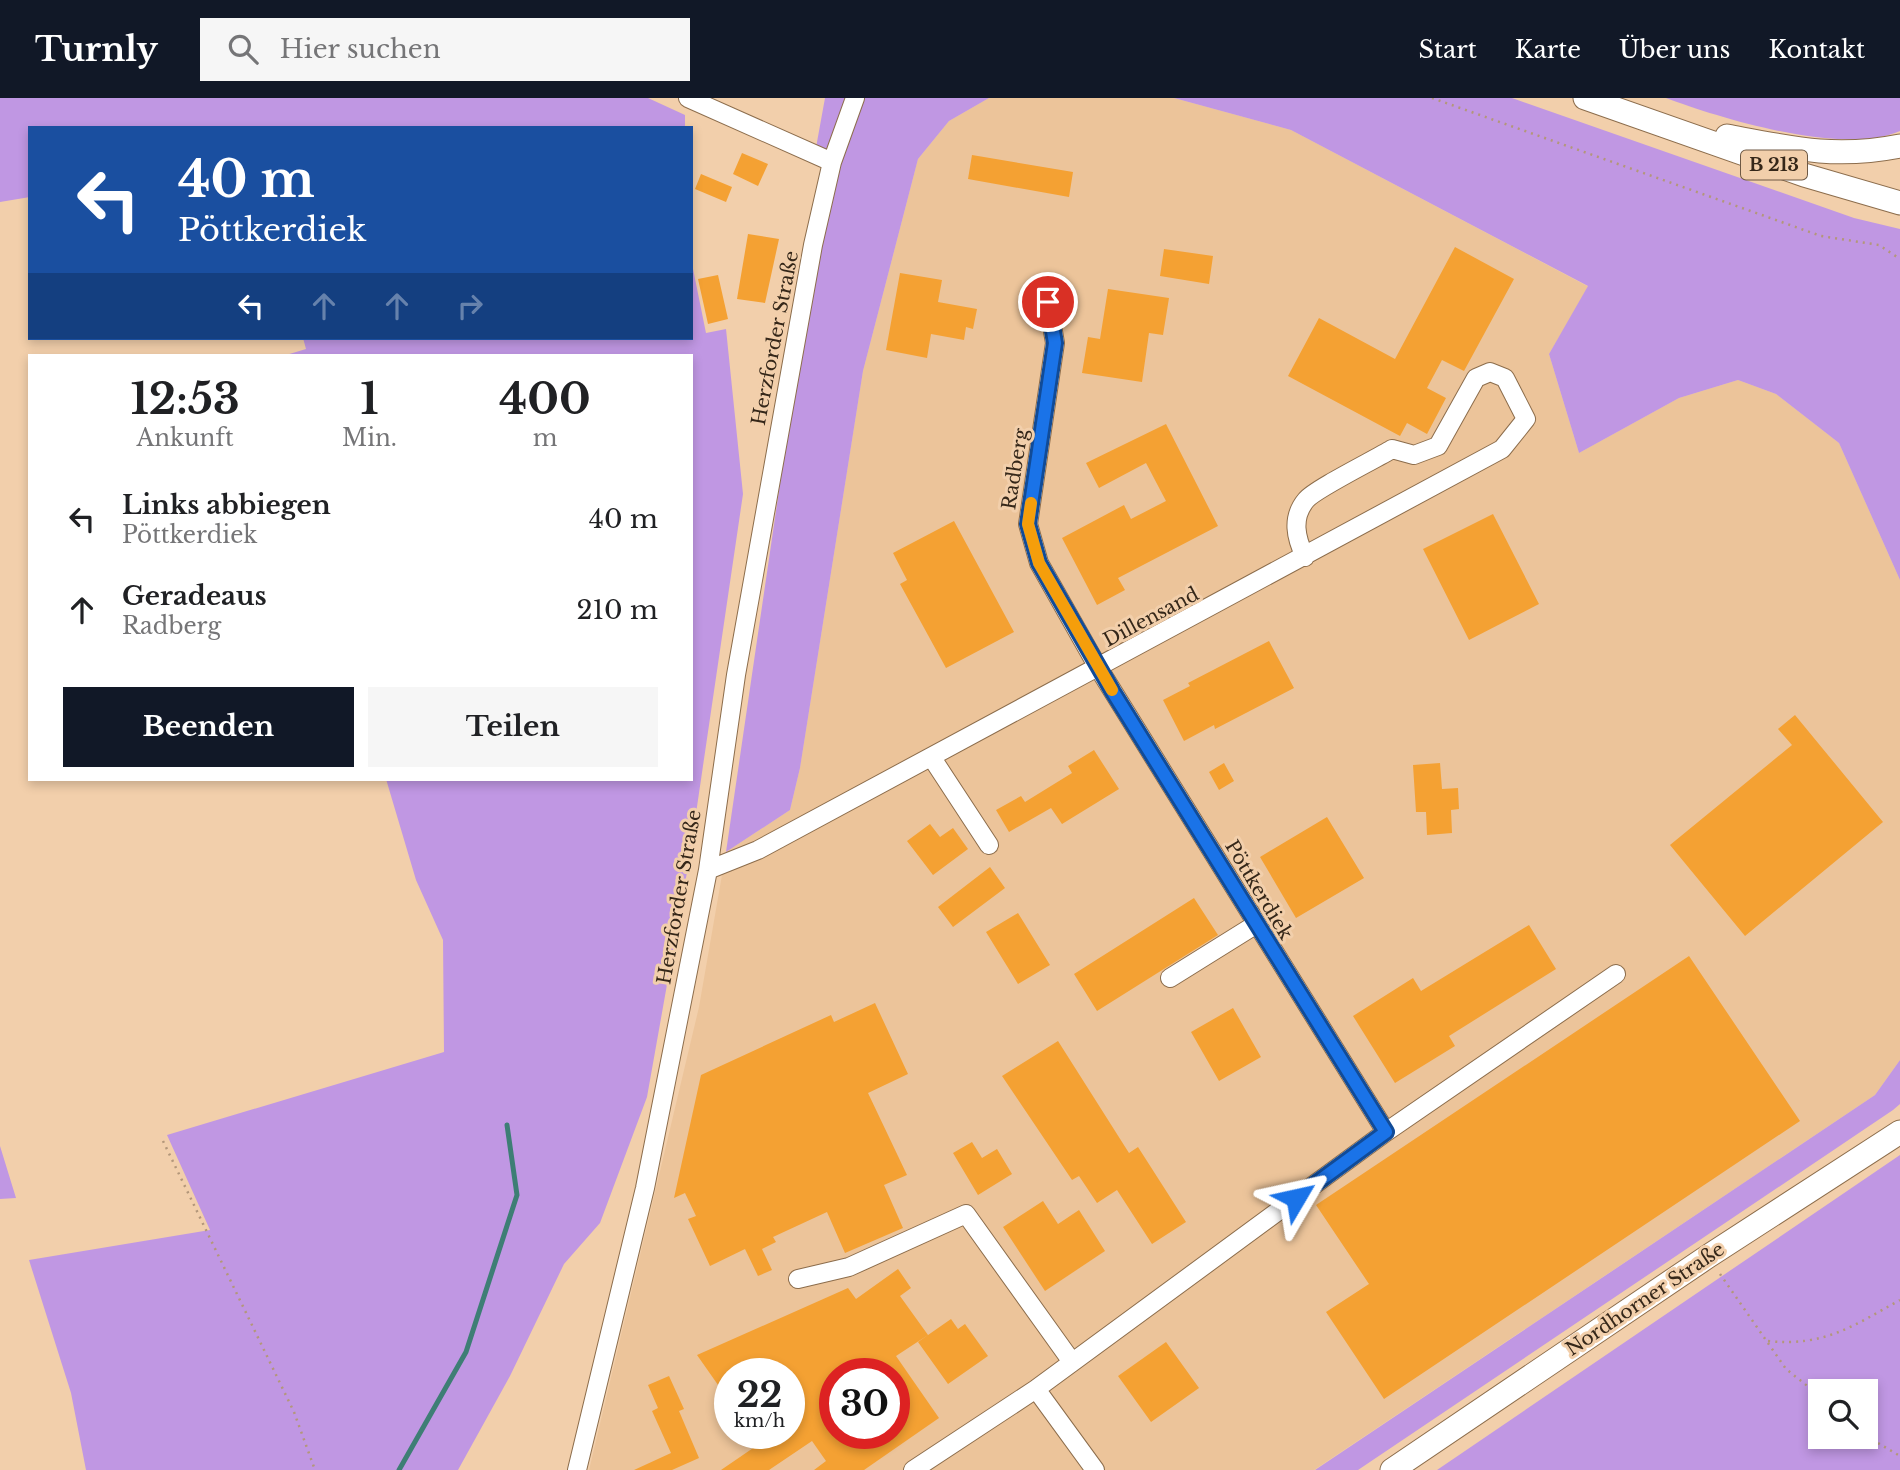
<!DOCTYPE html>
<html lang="de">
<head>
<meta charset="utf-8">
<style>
	:root { --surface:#fff; --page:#f6f6f6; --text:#202124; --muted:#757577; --accent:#111827 }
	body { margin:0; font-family:"Libre Baskerville",serif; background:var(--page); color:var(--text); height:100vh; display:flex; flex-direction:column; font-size:26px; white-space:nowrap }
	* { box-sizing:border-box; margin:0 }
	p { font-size:23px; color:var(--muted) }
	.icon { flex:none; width:38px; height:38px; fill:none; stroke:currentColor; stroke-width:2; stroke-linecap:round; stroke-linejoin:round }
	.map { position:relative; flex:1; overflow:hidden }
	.side { position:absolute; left:28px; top:256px; width:665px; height:427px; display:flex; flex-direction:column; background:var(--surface); border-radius:0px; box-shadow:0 4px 10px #0003 }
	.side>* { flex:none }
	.guide { position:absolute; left:28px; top:28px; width:665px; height:214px; border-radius:0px; box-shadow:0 4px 10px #0003; background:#1a4fa0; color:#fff; overflow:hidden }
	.controls { position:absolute; left:1808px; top:1281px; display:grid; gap:14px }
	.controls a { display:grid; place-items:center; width:70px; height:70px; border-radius:0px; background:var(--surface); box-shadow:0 4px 10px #0003; font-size:35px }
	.speed { position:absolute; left:714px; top:1260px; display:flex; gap:14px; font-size:35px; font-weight:700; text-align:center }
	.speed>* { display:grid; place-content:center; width:91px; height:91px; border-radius:50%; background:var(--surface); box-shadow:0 4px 10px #0003; line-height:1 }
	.speed small { font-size:18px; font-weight:400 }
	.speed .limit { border:10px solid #d22; background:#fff; color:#111 }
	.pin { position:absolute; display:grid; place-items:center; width:60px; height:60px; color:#fff; margin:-30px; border:4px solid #fff; border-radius:50%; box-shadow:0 2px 7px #0007 }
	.me { position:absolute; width:77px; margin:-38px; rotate:54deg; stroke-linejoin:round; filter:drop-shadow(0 0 5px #0008) }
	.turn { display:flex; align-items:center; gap:24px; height:147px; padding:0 35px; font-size:32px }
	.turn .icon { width:91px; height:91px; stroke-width:2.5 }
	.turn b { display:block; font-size:49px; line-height:60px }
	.lanes { display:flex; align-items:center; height:66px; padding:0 35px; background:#0003; justify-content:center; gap:35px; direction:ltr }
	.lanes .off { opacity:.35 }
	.eta { display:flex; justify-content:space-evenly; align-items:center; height:119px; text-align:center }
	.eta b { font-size:42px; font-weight:700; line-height:49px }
	.cta { display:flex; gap:14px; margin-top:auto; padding:14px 35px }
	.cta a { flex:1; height:80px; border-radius:0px; background:var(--accent); color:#fff; font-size:28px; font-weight:700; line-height:80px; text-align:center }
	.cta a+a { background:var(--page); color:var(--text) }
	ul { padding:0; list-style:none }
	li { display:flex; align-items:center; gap:21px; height:91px; padding:0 35px }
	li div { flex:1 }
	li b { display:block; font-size:26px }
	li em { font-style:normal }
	header { display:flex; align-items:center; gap:42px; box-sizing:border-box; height:98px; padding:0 35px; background:var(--accent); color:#fff }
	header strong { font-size:33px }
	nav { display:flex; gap:38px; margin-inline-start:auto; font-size:24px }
	.search { width:490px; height:63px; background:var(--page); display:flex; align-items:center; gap:18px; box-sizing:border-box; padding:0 24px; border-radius:0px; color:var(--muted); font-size:26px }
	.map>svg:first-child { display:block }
</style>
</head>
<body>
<header>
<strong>Turnly</strong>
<div class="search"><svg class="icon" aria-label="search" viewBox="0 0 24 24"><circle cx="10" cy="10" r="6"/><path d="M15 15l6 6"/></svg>Hier suchen</div>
<nav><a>Start</a><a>Karte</a><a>Über uns</a><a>Kontakt</a></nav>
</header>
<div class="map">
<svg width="1900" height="1372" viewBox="0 0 1900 1372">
	<rect width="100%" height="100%" fill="#f2cfab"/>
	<path fill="#ecc49a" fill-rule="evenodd" d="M989,0H1174L1291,32L1589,189L1549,256L1579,355L1679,300L1738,282L1776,296L1839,345L1900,482V962L1875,997L1314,1372H589L699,909L726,754L790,712L800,670L863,273L918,61L949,23ZM730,1276H789V1335H730ZM835,1276H894V1335H835Z"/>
	<path fill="#c097e3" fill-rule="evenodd" d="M0,0H648L685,17V30H30V99L0,104Z
		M825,0H989L949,23L918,61L863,273L800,670L790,712L726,754L815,147L832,64L815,55Z
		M1174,0H1512L1854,120L1900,131V482L1839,345L1776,296L1738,282L1679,300L1579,355L1549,256L1588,188L1291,32Z
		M1666,0H1900V33C1844,58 1722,21 1666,0Z
		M691,161L706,235L726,231L743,396L689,763L647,999L600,1125L564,1166L510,1278L458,1372H86L71,1295L29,1162L210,1132L167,1037L444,954L443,842L416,782L386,681H691V257H286L306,251L303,240H691Z
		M1900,962V1006L1893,1012L1358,1372H1315L1875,997Z
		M0,1048L16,1100L0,1101Z
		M1900,1057V1372H1437ZM1820,1293H1866V1339H1820Z"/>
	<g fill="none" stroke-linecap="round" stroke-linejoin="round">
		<path stroke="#3e7e75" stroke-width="5" d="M399,1372L466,1254L517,1097L507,1027"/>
	</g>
	<path fill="#f4a133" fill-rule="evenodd" d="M742,55L768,66L758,88L733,76Z
		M972,57L1073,74L1069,99L968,81Z
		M701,76L732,89L726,104L695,91Z
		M748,136L779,141L765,205L737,201Z
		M1455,149L1514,181L1464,273L1442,262L1427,290L1446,300L1427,336L1407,325L1400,338L1288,278L1319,220L1395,261Z
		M1164,151L1213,158L1209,186L1160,178Z
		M900,175L942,182L938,204L977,211L973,231L966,229L964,242L931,236L927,260L886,252Z
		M718,177L728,221L708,226L698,181Z
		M1108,191L1169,200L1163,237L1149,235L1142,284L1082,275L1088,239L1100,241Z
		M1166,326L1218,428L1118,480L1125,492L1097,507L1062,440L1124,407L1131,421L1166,403L1146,365L1099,390L1086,365Z
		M1493,416L1539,506L1469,542L1423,451Z
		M954,423L1014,534L946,570L900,486L907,482L893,455Z
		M1269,543L1294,590L1215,631L1214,627L1184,643L1163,602L1190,588L1188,585Z
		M1795,617L1883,724L1745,838L1670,747L1792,647L1778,631Z
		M1094,652L1119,691L1062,726L1051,710L1009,734L996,712L1021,698L1025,704L1072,675L1068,668Z
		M1224,665L1234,683L1219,692L1209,674Z
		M1440,665L1442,691L1458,690L1459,711L1451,712L1452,735L1427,737L1426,714H1416L1413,667Z
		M1327,719L1364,780L1296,820L1260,759Z
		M930,726L940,739L953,730L968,751L933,777L907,743Z
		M990,769L1005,790L953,829L938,809Z
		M1194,800L1218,837L1097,913L1074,876Z
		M1018,815L1050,867L1018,886L986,834Z
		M1529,827L1556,871L1449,938L1455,948L1395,985L1353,918L1413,880L1421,893Z
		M1689,858L1800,1023L1384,1301L1326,1214L1369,1186L1316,1107Z
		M875,905L908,976L868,995L907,1077L884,1087L903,1130L845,1155L827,1114L773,1139L776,1144L762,1151L772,1172L758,1178L745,1151L710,1168L688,1121L696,1118L685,1095L674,1100L701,977L831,917L834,924Z
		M1233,910L1261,959L1219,983L1191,934Z
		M1058,943L1129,1055L1138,1049L1186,1124L1152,1146L1117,1092L1097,1105L1079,1078L1072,1082L1002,978Z
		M972,1044L982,1060L997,1051L1012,1076L978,1097L953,1055Z
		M1043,1103L1058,1126L1079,1112L1105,1153L1045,1193L1003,1129Z
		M898,1171L911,1190L900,1198L928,1237L896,1258L939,1320L864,1372H814L826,1363L812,1343L769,1372H721L759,1346L752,1335H789V1276H730V1304L697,1257L848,1190L856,1201ZM835,1276H894V1335H835Z
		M951,1221L958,1231L965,1226L988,1258L948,1286L918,1244Z
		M1166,1244L1199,1290L1151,1324L1118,1278Z
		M669,1278L684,1311L679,1313L699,1360L672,1372H634L671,1355L652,1313L658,1310L648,1287Z"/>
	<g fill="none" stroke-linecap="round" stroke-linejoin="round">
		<defs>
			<path id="minor" d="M688,0L832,64
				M932,660L989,747
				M708,772L758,752L1502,351L1526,321L1505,280L1490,274L1476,280L1438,348L1414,357L1392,351C1376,361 1315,391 1306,402C1291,420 1296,440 1305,459
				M1170,880L1255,827
				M1386,1034L1616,876
				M798,1181L849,1169L966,1116L1072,1264
				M1036,1291L1095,1372
				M577,1372L645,1090L708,772L736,577L813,147L832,64L855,0
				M913,1372L1036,1291L1386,1034L1099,571L1039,465L1028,426L1055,245L1048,204"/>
			<path id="major" d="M1585,0L1804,77L1900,105
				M1727,38C1790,50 1835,61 1900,48
				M1392,1372L1707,1159L1900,1034"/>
		</defs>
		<use href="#minor" stroke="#8c6d4c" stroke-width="20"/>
		<use href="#major" stroke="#8c6d4c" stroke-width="25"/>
		<path stroke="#b3977a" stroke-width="2.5" stroke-dasharray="2 5" stroke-linecap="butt" d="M1432,0L1821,138L1879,147L1900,161
			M163,1043L294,1314L315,1372
			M1720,1176L1786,1271L1820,1298
			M1768,1243C1824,1249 1853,1228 1900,1202
			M1866,1338L1900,1358"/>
		<use href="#minor" stroke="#fff" stroke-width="18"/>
		<use href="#major" stroke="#fff" stroke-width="23"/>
	</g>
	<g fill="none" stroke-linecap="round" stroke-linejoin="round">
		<defs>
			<path id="route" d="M1048,204L1055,245L1028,426L1039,465L1113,594L1386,1034L1296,1100"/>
		</defs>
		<use href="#route" stroke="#114b97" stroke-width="18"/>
		<use href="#route" stroke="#1a73e8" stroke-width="12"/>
		<path stroke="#f59e0b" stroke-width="12" d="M1031,405L1028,426L1039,465L1112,592"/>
	</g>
	<g text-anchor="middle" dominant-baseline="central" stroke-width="6" stroke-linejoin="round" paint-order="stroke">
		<rect fill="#f2cfab" stroke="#6e5945" stroke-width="2" x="1741" y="52.5" width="66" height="29" rx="5"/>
		<g font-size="18" font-weight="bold" fill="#352719">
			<text x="1774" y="67">B 213</text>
		</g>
		<g font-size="19" fill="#352719" stroke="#f2cfab">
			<text transform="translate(775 240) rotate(-79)">Herzforder Straße</text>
			<text transform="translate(1015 371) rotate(-81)">Radberg</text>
			<text transform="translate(1151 519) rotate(-28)">Dillensand</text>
			<text transform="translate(1259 792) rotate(59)">Pöttkerdiek</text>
			<text transform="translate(679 799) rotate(-80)">Herzforder Straße</text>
			<text transform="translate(1645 1201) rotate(-34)">Nordhorner Straße</text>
		</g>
	</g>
</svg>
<div class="controls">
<a><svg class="icon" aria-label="search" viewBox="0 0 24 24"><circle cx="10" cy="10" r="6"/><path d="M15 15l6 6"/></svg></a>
</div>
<div class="speed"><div>22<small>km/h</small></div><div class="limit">30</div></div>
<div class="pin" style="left:1048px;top:204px;background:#d93025"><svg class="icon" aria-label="arrive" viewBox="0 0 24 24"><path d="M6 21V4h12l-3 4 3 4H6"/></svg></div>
<svg class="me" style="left:1296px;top:1100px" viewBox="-20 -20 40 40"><path d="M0-17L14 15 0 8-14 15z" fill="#1a73e8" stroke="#fff" stroke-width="4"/></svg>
<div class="guide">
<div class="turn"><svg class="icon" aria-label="left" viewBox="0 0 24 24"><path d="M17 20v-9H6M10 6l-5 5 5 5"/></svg><div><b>40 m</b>Pöttkerdiek</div></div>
<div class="lanes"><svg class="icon" aria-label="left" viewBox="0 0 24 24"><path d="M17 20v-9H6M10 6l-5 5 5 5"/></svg><svg class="icon off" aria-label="ahead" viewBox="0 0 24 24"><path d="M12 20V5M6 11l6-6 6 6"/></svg><svg class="icon off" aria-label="ahead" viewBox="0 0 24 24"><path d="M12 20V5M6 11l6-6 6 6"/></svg><svg class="icon off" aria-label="right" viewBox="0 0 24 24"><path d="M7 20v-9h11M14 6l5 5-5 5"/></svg></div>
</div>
<section class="side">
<div class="eta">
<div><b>12:53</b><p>Ankunft</p></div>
<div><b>1</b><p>Min.</p></div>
<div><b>400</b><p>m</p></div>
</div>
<ul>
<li><svg class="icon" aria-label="left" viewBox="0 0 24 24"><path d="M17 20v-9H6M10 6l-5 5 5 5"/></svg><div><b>Links abbiegen</b><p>Pöttkerdiek</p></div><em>40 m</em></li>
<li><svg class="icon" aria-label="ahead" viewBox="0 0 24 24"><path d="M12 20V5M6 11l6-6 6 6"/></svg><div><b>Geradeaus</b><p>Radberg</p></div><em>210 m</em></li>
</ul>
<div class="cta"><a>Beenden</a><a>Teilen</a></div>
</section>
</div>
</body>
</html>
